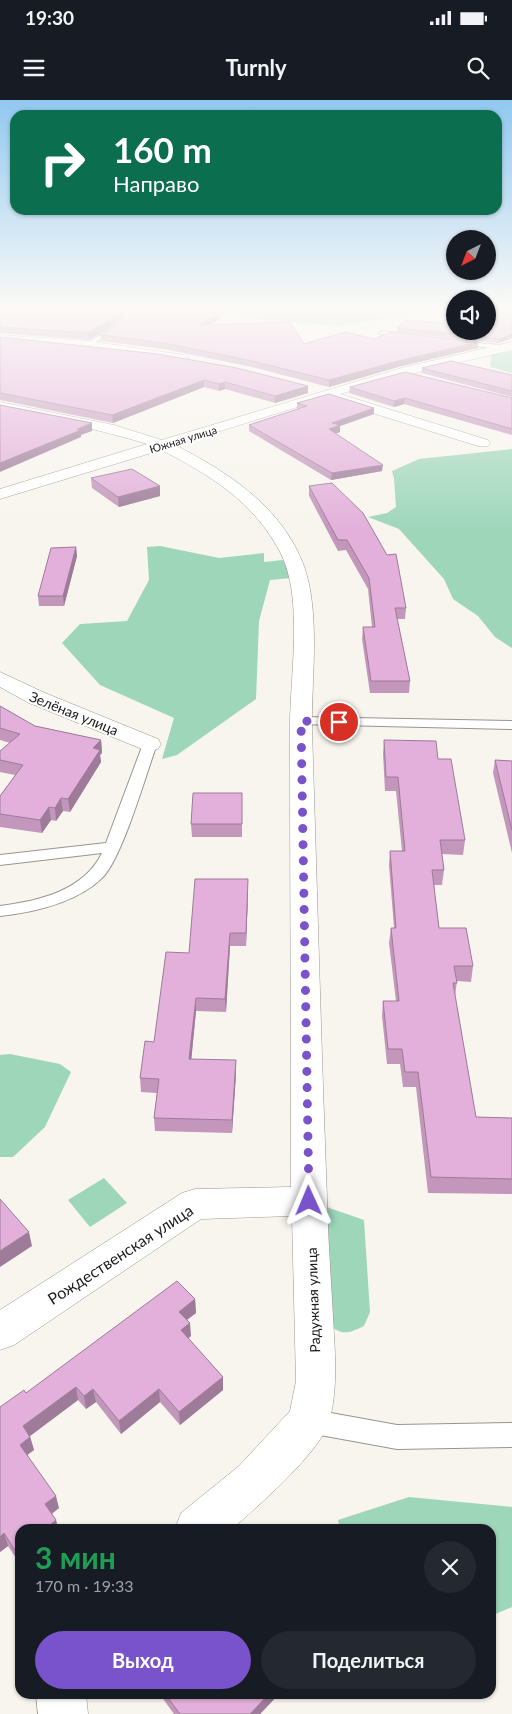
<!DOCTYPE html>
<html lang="ru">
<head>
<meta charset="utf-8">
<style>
	:root { --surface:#171b24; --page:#242831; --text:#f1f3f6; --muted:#9ea1a6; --accent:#7953cc }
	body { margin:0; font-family:Lato,sans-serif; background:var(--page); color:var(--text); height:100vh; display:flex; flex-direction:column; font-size:19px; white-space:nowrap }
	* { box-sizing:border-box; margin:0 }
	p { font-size:16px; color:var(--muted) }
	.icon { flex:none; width:28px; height:28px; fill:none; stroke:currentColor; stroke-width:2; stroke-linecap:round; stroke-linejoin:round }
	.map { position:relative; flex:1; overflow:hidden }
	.drawer { position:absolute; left:15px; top:1424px; width:481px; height:175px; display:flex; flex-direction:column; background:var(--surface); border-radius:15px; box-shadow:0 1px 4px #0004 }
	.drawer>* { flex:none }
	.hud { position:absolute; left:10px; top:10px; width:492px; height:105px; border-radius:15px; box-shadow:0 1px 4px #0004; background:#0b6e4f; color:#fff; overflow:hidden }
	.needle { width:32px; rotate:222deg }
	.tools { position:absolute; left:446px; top:130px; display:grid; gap:10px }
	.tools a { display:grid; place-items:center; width:50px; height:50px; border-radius:50%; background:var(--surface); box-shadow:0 1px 4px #0004; font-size:25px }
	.pin { position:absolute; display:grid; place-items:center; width:42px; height:42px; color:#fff; margin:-21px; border:2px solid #fff; border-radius:50%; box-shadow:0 1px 5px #0007 }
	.me { position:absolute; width:55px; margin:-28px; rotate:359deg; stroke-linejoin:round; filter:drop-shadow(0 0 4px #0008) }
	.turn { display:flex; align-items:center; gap:18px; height:105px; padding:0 20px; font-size:22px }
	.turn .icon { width:65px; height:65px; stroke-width:2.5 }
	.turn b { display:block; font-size:35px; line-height:42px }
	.round { display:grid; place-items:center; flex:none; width:52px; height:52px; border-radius:26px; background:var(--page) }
	.summary { display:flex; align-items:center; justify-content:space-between; height:85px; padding:0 20px }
	h1 { font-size:30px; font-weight:700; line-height:38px; color:#1e9e55 }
	.action { display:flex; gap:10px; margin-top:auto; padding:10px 20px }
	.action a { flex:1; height:58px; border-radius:30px; background:var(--accent); color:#fff; font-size:20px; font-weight:700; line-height:58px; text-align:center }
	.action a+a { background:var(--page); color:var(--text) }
	.status { display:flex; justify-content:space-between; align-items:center; height:35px; padding:0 25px; background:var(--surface); direction:ltr }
	.status svg { height:14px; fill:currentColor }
	header { display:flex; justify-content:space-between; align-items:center; height:65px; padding:0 20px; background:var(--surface); font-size:22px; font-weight:700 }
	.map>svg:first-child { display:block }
</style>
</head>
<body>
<div class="status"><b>19:30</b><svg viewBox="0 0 49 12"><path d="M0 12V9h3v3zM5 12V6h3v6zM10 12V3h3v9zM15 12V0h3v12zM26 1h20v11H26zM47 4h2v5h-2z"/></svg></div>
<header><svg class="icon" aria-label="menu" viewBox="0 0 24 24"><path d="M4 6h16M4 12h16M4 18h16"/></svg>Turnly<svg class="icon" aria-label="search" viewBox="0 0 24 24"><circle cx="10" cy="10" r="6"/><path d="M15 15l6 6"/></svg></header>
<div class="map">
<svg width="512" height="1614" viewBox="0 0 512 1614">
	<rect width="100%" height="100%" fill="#f8f5ee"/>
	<path fill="#9ed6ba" d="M239,207H455V217L429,212L339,226L237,218Z
		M512,251V273L490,267L492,253Z
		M512,349V548L495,537L478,516L453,499L444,479L399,429L368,417L387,413L396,407L394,379L392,371L419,359Z
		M160,446L219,458L264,453V462L283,460L291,478L270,480L259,521L256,599L177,655L162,659L174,618L100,585L62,543L80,524L127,521L149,480L147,447Z
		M10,954L60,964L71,972L45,1027L13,1057H0V955Z
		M104,1078L127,1103L90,1127L68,1100Z
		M318,1104L364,1120L370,1212L364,1226C345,1235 342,1235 325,1222Z
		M409,1397L512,1407V1507L491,1516V1429H340L338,1420Z"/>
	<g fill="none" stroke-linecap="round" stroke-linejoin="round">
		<defs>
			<path id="lane" d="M118,224L120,227L90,246L84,245Z
				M381,231L409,234L412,236L409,238L379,234Z
				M456,241L500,245L504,247L500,249L458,244Z
				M301,617L512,621V629L296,624L294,621L296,618Z
				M150,640L157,644C146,674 122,759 102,778C76,803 35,812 0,816V806C38,801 84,791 102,753L0,765V755L106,743L143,644Z
				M309,1309L397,1325L512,1323V1347L397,1349L309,1333L300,1329L297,1321L300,1313Z"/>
			<path id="street" d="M0,235L88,241L184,255L190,259L184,263L88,249L0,243Z
				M512,242V250L406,275L340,294L488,340L490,343L488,346H478L334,301L333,296L175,345C224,370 273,401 298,452C323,501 311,575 312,629C317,786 321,943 327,1099C328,1139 331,1179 333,1218C335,1252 338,1286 330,1319C323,1350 257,1407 232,1429H175L181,1413L239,1366L290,1311L296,1281L292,1116L201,1119L14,1245L0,1250V1210L182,1093L195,1089L291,1087C291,933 290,779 290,626C290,575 304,497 280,452C254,402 209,374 161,350L0,399V389L147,344C98,329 50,319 0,310V302L114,325L162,340L398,269Z
				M0,572L45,593L158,639L161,644L158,649L150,651L142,649L29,603L0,587Z
				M36,1594H86L88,1614H38Z"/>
		</defs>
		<use href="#lane" stroke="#98958f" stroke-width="2"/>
		<use href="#street" stroke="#98958f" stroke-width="1"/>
		<use href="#lane" fill="#fff" fill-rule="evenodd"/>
		<use href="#street" fill="#fff" fill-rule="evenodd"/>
	</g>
	<path fill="#c297bb" d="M0,207L124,211L125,218L89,240L0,233V234Z
		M136,208L219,213L220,219L210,225L304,244L374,239L478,248L398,267L329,287L252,267L164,249L101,241L100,235L136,213Z
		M512,209V238L499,243L397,232V228L488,231Z
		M0,237L308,286V293L275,303L225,289L219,291L204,287L113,323L0,300Z
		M422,268L512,275V297L422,273Z
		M350,287L512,298V335L404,304L394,307L349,293Z
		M297,303L374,308V314L340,326V332L335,334L382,371L331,380L249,331V325L297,309Z
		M91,378L160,386V396L119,407L92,388Z
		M309,386L406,508L405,519H397L410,581L409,593H370L362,539L363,527H372L368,489L346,450L338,451L309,396Z
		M76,447L77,456L64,506H39L38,496Z
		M0,606L35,626L101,640L102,653L100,655L101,662L70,712L63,711L56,721L51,720L42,733L0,727V696L15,675L0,672V651L10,643L0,640Z
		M384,640L438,659L465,740L463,755L442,754L444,770L442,785H434L439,828L473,866L471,882L457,881L455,896L476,1017L512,1018V1094L428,1093L416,987H403L400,964H387L382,916L383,901H396L389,843L391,828H394L389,765L390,751H402L396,691H385L383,654Z
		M495,660L512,661V753L493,673Z
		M242,693V737H192L191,724Z
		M248,793L246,846H230L226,912L196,911L191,960H236V974L232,1033L155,1031L154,1018L157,993L141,992L140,978L189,853Z
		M195,1199L196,1213L187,1220L191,1236L188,1238L223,1277V1290L180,1325L160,1302L121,1334L96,1302L86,1309L78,1300L30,1336L34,1350L27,1355L59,1408L52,1414L56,1420L58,1429H20V1464L8,1446L0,1452V1307Z
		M161,1594H279L260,1614H174L161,1596Z"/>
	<path fill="#9e7b99" d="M124,211L125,218L89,240L88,233Z
		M219,213L220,219L200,231V225Z
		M512,234V238L499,243L500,239Z
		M478,242V248L398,267L329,287V280L398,261Z
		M204,280V287L113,323L112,315Z
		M225,282V289L219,291V284Z
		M308,286V293L275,303V296Z
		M405,298L404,304L394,307V301Z
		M374,308V314L340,326V332L329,336V329L332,323Z
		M92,323V331L81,335V337L0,372V363Z
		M383,365L382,371L331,380L332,373Z
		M160,386V396L119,407L118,397Z
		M76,447L77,456L64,506L63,496Z
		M101,640L102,653L100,655L101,662L70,712L68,699L93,648Z
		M61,698L63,711L56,721L55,708Z
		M49,707L51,720L42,733L40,720Z
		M248,779V793L246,846V833Z
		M230,833V846L226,912L225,899Z
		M196,898V911L190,973L189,959Z
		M236,960V974L232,1033V1020Z
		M29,1132L32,1146L0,1167V1151Z
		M195,1199L196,1213L180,1225L179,1212Z
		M190,1223L191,1236L182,1243L181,1230Z
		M223,1277V1290L180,1325L179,1312Z
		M76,1287L78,1300L26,1339L23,1326Z
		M93,1289L96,1302L86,1309L84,1296Z
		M159,1289L160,1302L121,1334L119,1321Z
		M30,1337L34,1350L23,1358L20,1345Z
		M56,1396L59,1408L48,1416L45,1404Z
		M56,1420L58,1429H45Z
		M4,1433L8,1446L0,1452V1437Z
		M20,1449V1464L16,1452Z
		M269,1594H279L260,1614H250Z"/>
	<path fill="#e2b0da" stroke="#9e7b99" d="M0,207L72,209L76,207L124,211L88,233L0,227Z
		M137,207H157L219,213L200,225L290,222L304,244L345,232L374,239L391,232L478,242L398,261L329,280L252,261L164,243L100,235L137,213L136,208Z
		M512,209V234L500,239L397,228L405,220L455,224V231H488V219Z
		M0,237L158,254L237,268L308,286L275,296L225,282L219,284L204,280L112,315L0,293Z
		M451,261L512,275V291L422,268Z
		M405,272L512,298V329L405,298L394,301L350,287Z
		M329,294L374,308L332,323L340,325L329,329L383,365L332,373L249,325L307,306L297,303Z
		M0,305L92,323L77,329L81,330L0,363Z
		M132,369L160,386L118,397L91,378Z
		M332,383L363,413L387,455L396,454L406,508H395L410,581H371L363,527H375L369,478L347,440H338L309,386Z
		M76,447L63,496H38L51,448Z
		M0,606L35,626L101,640L93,648L100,650L68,699L61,698L55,708L49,707L40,720L0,714V696L23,665L0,660V651L20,634L0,628Z
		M384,640L436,641L438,659H451L465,740H440L444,770H432L439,828H466L473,866H454L457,883H453L476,1017L512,1018V1079L431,1077L418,972H405L402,949H388L383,901H399L391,828H396L390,751H405L398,677H386Z
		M495,660L512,661V730Z
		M193,693H242V724H191Z
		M195,779H248L246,833H230L225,899L196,898L189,959L236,960L232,1020L154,1018L159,979L140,978L145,941L154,942L166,852L189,853Z
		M0,1099L29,1132L0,1151Z
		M177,1181L195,1199L179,1212L190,1223L181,1230L223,1277L179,1312L159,1289L119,1321L93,1289L84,1296L76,1287L23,1326L30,1337L20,1345L56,1396L45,1404L56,1420L45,1429H20V1449L16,1452L4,1433L0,1437V1307L24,1290L26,1293Z
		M165,1594H269L250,1614H180Z"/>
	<linearGradient id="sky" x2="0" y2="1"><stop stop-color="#91c8f0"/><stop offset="0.48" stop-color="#fcfaf7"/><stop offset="1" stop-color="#fcfaf7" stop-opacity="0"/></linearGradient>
	<rect width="512" height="433" fill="url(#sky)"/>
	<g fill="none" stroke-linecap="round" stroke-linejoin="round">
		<path stroke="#7953cc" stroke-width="9" stroke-dasharray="0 16.2" d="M309,1101L301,621L339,622"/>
	</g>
	<g text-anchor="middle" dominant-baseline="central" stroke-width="4" stroke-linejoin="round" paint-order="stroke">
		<g font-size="11" fill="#1c1b19" stroke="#fff">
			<text transform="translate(183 339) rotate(-17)">Южная улица</text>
		</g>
		<g font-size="14" fill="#1c1b19" stroke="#fff">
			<text transform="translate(74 613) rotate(22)">Зелёная улица</text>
			<text transform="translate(313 1200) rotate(-92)">Радужная улица</text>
		</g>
		<g font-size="16" fill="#1c1b19" stroke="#fff">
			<text transform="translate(120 1154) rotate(-33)">Рождественская улица</text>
		</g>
	</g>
</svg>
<div class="tools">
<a><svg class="needle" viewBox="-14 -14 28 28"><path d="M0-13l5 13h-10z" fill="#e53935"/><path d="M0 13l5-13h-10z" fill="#9ea1a6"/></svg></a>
<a><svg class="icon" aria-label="sound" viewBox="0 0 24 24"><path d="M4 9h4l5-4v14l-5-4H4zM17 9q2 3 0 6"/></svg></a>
</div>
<div class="pin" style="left:339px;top:622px;background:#d93025"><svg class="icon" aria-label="arrive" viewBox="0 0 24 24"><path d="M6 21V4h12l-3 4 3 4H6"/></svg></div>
<svg class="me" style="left:309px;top:1101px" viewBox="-20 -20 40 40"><path d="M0-17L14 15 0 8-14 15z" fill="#7953cc" stroke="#fff" stroke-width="4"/></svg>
<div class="hud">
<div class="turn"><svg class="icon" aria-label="right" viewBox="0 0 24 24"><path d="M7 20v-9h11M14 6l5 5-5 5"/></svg><div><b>160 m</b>Направо</div></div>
</div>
<section class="drawer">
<div class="summary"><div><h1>3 мин</h1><p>170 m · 19:33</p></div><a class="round"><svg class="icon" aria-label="close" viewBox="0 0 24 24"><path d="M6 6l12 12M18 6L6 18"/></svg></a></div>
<div class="action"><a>Выход</a><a>Поделиться</a></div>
</section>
</div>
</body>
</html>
